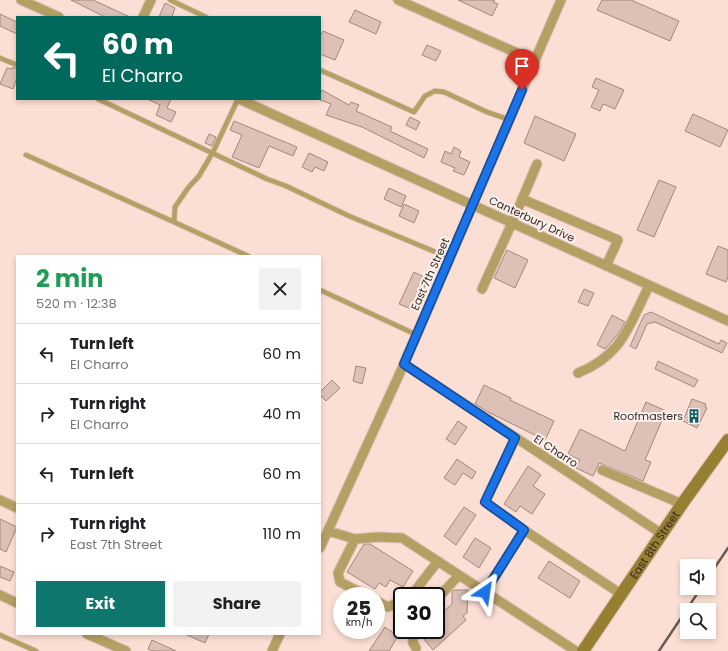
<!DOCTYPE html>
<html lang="en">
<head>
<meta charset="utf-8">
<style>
	:root { --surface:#fff; --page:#f2f2f2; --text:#202124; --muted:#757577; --line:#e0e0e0; --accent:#0f766e }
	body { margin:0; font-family:Poppins,sans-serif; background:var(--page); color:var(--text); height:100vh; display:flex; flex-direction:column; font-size:15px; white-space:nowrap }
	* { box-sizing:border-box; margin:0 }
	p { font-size:13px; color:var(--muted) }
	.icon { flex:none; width:22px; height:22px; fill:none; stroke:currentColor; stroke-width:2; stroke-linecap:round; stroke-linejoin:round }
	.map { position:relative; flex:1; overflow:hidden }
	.panel { position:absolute; left:16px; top:255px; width:305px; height:380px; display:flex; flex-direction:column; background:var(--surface); border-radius:0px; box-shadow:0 2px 6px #0003 }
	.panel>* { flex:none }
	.hud { position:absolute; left:16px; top:16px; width:305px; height:84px; border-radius:0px; box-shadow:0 2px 6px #0003; background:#00695c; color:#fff; overflow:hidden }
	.fabs { position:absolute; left:680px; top:559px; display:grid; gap:8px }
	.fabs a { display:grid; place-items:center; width:36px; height:36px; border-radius:0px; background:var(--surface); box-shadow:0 2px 6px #0003; font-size:20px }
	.speed { position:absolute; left:333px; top:587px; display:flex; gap:8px; font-size:20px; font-weight:700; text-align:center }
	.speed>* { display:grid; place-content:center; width:52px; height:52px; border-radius:50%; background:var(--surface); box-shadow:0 2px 6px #0003; line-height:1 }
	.speed small { font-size:10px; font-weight:400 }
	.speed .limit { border:2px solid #111; border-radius:6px; background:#fff; color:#111 }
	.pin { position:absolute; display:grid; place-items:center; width:34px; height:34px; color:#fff; margin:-41px -17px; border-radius:50% 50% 50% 0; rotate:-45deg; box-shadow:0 0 4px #0007 }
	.pin .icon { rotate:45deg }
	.me { position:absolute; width:44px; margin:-22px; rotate:32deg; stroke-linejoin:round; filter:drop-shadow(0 0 3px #0008) }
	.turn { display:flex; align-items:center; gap:14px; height:84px; padding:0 20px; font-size:18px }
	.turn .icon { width:52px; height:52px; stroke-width:2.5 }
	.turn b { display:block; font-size:28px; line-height:34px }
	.round { display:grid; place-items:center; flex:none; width:42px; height:42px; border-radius:0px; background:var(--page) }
	.head { display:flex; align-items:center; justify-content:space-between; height:68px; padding:0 20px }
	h1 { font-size:24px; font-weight:700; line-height:30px; color:#1e9e55 }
	.cta { display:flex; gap:8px; margin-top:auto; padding:8px 20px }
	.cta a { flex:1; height:46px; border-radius:0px; background:var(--accent); color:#fff; font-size:16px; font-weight:700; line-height:46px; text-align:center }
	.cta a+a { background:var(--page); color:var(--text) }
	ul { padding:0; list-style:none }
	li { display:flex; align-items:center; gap:12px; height:60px; padding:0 20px; border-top:1px solid var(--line) }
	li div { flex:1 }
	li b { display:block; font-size:15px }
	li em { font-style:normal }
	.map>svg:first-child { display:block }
</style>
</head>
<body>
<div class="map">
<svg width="728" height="651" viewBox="0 0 728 651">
	<rect width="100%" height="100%" fill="#fcdfd4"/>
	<path fill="#ddc0b6" stroke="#a3887f" d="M71,0H93L130,17H105Z
		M458,0H495L493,2L498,4L492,16Z
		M602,0H631L679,21L670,41L597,10Z
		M165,3L175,8L172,17H159Z
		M355,10L381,22L376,34L349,22Z
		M0,14L17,22V34L0,26Z
		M323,31L344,40L335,60L320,54V37Z
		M427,45L441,51L436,61L422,55Z
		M13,67L17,69V78L13,89L0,84L7,68L12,69Z
		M596,78L624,90L615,109L603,104L600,111L591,107L599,90L592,87Z
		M322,90L349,105L351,102L359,105L356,111L392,127L390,131L428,149L424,158L362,127L326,115L331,104L318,99Z
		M147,99H171L167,108L176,112L171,122L156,115L160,105Z
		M693,114L728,130L720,147L685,131Z
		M535,116L576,134L564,161L524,143Z
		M410,117L420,122L416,130L406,125Z
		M234,121L297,147L293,156L269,146L259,168L232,157L242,135L230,130Z
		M209,134L216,137L212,146L205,143Z
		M454,147L461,151L459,157L470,162L464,175L453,171L455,168L441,162L445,151L451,154Z
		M309,153L328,162L324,171L315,167L312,172L302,167Z
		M659,180L676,187L654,237L637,230Z
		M389,188L406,196L401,207L384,199Z
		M404,204L419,211L414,223L399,216Z
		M718,246L728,250V277L726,282L706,274Z
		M507,250L528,260L515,288L494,278Z
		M414,272L428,279L414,310L399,304Z
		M584,289L594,293L588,306L578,302Z
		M651,312L719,344L721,340L727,343L722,353L655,322L647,324L636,349L630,346L644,315Z
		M612,315L625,322L618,334L605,349L597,345Z
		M658,361L698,380L694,387L655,369Z
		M356,366L366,368L362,384L353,381Z
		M332,380L340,388L326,401L320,395V392Z
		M484,385L511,398L510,400L554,421L545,440L488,412L475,404Z
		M692,399L706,404L705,407L707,408L697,428L683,421Z
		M646,402L666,411L645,460L651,462L643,481L599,463L593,476L576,468L580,460L568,454L580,429L625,451Z
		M458,421L467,427L455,445L446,439Z
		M457,459L476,472L472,479L463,473L455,485L444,478Z
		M528,466L541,475L533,486L545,494L532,514L520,506L516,512L504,504Z
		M464,507L476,515L456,545L444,536Z
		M0,519L17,527L6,552L0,549Z
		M475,538L491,548L479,568L463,557Z
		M364,544H370L413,571L403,587L390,580L386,587L379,583L375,589L347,572Z
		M549,561L580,581L570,598L538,578Z
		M0,566L14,572L10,581L0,577Z
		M454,590H468L467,613L463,616L466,620L433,650L419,633L423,630H436V618L452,604V591Z
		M385,627L398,636L389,651H369Z
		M185,634H209L205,643Z
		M152,640L176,651H153L148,649Z"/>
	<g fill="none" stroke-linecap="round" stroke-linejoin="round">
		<defs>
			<path id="lane" d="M170,0L206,17
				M0,58L17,65
				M320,70L414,112L425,96L435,91L444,92L487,112L510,120
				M98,99L267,179L286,186L349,216L450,258
				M238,99L213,152L199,176L188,188L175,207L174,222L248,256
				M26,155L174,222
				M320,290L417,335
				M0,635L36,651"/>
			<path id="street" d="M21,0L59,17
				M398,0L535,61
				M143,17L151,0
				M239,99L728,321
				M522,199L618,240L606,266
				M482,289L512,223L537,164
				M404,364L662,534
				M578,373C623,355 629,325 649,286
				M515,439L485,502L524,530L621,594
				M602,470L682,504
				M0,500L17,508
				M328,531L355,539
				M320,548L404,364L561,0
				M485,592L524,530
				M0,595L17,603
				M367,596L340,582L338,573L355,539L378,537L402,538L576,651
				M411,596L438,561
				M436,600L459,575
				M376,601L388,607L402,601
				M413,630V643L416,648
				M87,634L126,651
				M272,651L280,634"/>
			<g id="secondary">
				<path id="s1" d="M583,651L682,504L728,440"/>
			</g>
		</defs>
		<use href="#lane" stroke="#d8beb4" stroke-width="6"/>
		<use href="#street" stroke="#d8beb4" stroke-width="11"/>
		<use href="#secondary" stroke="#d8beb4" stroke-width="14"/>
		<use href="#lane" stroke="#b5a064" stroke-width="4.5"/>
		<use href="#street" stroke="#b5a064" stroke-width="9"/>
		<use href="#secondary" stroke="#977f31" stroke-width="12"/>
		<path stroke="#6b5b55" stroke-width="2.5" d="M709,576L728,548
			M659,651L701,588"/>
	</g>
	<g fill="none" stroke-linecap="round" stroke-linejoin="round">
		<defs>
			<path id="route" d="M485,592L524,530L485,502L515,438L404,364L522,90"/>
		</defs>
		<use href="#route" stroke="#114b97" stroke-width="10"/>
		<use href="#route" stroke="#1a73e8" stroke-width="7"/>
	</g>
	<defs>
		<symbol id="building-bare" viewBox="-9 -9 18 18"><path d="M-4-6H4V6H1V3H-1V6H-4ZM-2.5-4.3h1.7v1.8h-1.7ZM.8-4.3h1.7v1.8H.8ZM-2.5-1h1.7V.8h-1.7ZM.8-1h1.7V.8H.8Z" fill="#116266" stroke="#fcf0ec" stroke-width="2.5" paint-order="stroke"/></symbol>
	</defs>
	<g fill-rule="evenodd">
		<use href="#building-bare" x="684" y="406" width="20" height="20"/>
	</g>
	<g text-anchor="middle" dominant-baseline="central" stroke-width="4" stroke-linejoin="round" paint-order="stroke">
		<g font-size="11" fill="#332824" stroke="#fcf0ec">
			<text transform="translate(532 219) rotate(25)">Canterbury Drive</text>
			<text transform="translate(430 274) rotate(-66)">East 7th Street</text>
			<text transform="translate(556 451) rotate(33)">El Charro</text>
			<text stroke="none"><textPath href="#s1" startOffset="128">East 8th Street</textPath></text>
		</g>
		<g font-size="11" fill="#332824" stroke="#fcf0ec" text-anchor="end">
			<text x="683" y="416">Roofmasters</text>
		</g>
	</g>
</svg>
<div class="fabs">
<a><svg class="icon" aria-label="sound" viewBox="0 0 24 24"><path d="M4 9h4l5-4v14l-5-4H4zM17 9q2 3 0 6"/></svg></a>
<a><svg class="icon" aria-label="search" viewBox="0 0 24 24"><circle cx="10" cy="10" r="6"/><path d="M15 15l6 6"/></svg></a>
</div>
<div class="speed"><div>25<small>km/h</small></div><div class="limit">30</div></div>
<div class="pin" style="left:522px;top:90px;background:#d93025"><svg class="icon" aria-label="arrive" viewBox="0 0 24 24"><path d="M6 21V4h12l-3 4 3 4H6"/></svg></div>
<svg class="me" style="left:485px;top:592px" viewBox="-20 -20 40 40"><path d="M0-17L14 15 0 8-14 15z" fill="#1a73e8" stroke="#fff" stroke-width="4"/></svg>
<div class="hud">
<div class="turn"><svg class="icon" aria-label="left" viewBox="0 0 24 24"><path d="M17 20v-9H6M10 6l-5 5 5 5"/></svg><div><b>60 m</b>El Charro</div></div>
</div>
<section class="panel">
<div class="head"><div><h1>2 min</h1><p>520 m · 12:38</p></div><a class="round"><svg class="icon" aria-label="close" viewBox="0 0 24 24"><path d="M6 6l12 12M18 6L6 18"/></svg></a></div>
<ul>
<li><svg class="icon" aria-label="left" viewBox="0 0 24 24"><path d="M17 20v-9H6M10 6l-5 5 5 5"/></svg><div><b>Turn left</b><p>El Charro</p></div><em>60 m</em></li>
<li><svg class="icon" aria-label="right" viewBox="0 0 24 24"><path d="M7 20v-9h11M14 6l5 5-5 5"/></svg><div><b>Turn right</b><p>El Charro</p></div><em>40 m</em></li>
<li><svg class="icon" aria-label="left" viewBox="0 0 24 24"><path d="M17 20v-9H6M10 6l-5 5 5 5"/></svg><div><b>Turn left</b></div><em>60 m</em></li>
<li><svg class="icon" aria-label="right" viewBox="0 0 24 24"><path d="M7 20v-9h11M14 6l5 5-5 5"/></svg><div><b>Turn right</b><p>East 7th Street</p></div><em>110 m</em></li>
</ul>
<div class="cta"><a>Exit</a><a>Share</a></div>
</section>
</div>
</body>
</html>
